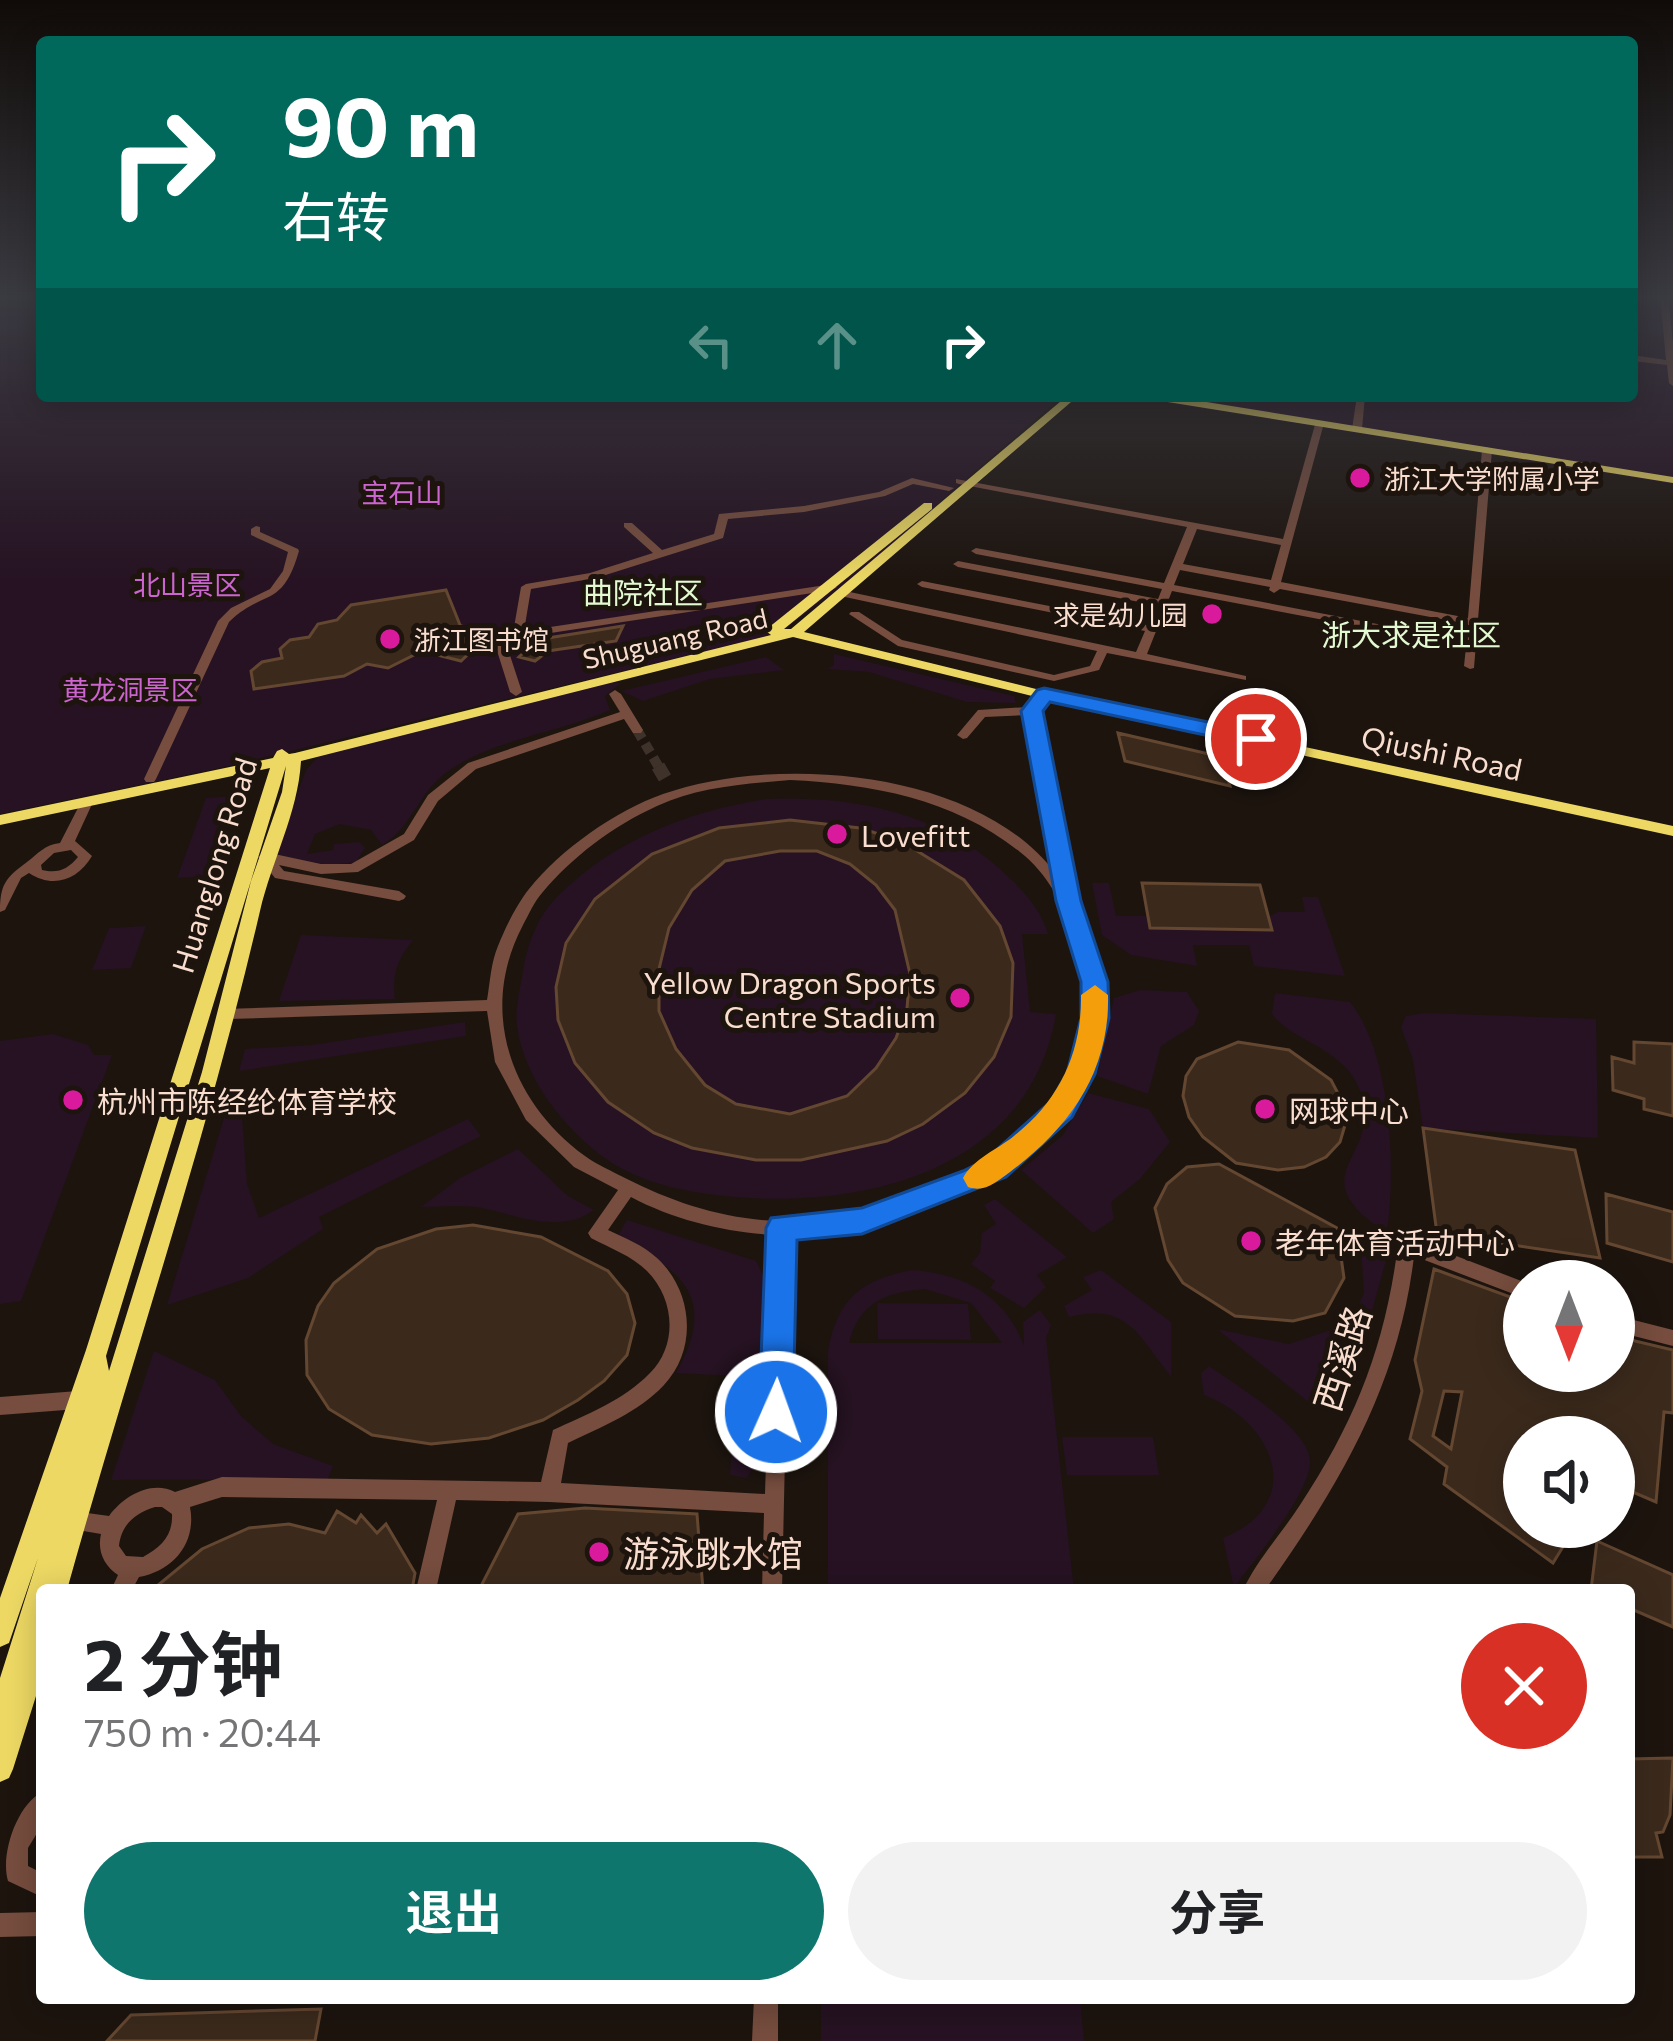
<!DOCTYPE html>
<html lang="zh">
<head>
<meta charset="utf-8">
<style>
	:root { --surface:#fff; --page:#f2f2f2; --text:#202124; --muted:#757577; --accent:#0f766e }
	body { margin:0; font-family:Commissioner,"Noto Sans SC",sans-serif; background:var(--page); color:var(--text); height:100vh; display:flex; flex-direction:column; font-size:45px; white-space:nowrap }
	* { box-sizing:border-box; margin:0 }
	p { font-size:39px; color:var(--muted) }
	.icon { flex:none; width:66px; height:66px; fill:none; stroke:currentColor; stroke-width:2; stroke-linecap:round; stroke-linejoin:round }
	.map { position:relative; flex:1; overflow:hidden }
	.details { position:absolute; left:36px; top:1584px; width:1599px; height:420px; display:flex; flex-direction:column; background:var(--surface); border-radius:12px; box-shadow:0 6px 30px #0003 }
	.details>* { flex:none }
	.guide { position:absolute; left:36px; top:36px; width:1602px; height:366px; border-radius:12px; box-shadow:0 6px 30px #0003; background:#00695c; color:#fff; overflow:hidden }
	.needle { width:78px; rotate:180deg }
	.tools { position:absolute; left:1503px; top:1260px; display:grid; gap:24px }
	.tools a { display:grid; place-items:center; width:132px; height:132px; border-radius:50%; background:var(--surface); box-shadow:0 6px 30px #0003; font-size:60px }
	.pin { position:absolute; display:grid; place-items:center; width:102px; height:102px; color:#fff; margin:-51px; border:6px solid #fff; border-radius:50%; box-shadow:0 3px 12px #0007 }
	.me { position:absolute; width:132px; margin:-66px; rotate:2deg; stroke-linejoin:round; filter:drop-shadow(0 0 9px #0008) }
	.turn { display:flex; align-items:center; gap:42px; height:252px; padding:0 48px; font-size:54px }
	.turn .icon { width:156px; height:156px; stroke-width:2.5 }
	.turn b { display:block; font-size:84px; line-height:102px }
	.lanes { display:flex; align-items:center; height:114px; padding:0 48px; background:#0003; justify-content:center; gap:60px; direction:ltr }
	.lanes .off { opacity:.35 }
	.round { display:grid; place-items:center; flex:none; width:126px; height:126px; border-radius:63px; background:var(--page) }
	.overview { display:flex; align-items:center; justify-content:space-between; height:204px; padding:0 48px }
	h1 { font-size:72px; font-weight:700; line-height:90px }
	.primary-button { display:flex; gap:24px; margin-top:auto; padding:24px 48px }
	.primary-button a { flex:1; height:138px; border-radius:72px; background:var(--accent); color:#fff; font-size:48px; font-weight:700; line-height:138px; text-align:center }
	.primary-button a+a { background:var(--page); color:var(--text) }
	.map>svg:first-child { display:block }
</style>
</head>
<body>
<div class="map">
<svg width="1673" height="2041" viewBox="0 0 1673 2041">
	<rect width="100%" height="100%" fill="#1d140e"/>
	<path fill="#261222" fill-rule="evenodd" d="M0,296H42V396H1062L847,583L778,634L220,768L0,814Z
		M1632,296H1673V484L1125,396H1632Z
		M834,654L1014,696L1016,703L967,702L869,672L827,669L834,665Z
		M766,657L784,670L710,679L643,701L621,691Z
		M602,682L621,683L605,696L610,710C558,733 498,738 450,770C418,791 413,827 382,845L371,830L340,824L315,834L307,854L333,850L334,844L359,842L365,848L356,862L332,865L274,857L306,770L318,757Z
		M234,796L206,876L177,878L206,798Z
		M766,799C858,795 946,814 1013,881C1028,896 1042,913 1048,934H1022L1030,1012L1056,1014C1030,1169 868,1208 735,1197C690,1193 644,1185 606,1159C564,1129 524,1078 517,1026C515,1008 520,989 523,971C527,946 537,917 556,898C613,840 687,812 766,799Z
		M1092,883H1109L1116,916H1148L1151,928L1271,930L1268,917L1278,912H1305L1302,897H1318L1345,976L1254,966L1249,945H1193L1197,966L1131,955L1102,935Z
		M146,926L131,968L92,970L109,928Z
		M301,935L413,940C397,961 392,972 395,999L279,1001Z
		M1140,990L1187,992L1199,1011L1194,1025L1161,1046L1148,1094L1097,1076L1114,998Z
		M1275,993L1350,1002C1392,1055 1396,1167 1387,1233C1292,1171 1390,1158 1358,1086C1341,1047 1293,1042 1272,1014Z
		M1424,1013L1596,1019L1598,1138L1423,1128L1413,1060L1401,1027L1406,1016Z
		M465,1022L466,1036L239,1071L245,1049L312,1045Z
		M53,1034L88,1045L94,1055H112L21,1301L0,1304V1041Z
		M1088,1093L1149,1109L1170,1142L1140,1179L1111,1202L1114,1219L1093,1233L1021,1170L1063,1135Z
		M241,1104L247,1184L259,1218L468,1119L481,1136L319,1217L323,1229L248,1278L167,1305L228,1105Z
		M518,1149L568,1196L594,1210C562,1233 523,1218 487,1209C466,1204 442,1207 421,1207L460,1178Z
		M995,1199L1067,1257L1037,1275L1046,1287L1024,1308L990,1288L995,1281L971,1264L980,1253L982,1233L996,1224L984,1205Z
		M627,1220L756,1261L768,1285L759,1459L747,1478L730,1475L737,1376L676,1373C718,1298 684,1271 617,1237Z
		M1361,1247L1387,1257L1347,1400L1336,1408H1316L1217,1329L1289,1344L1352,1323L1364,1292Z
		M912,1270C964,1274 1005,1295 1024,1346L1023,1322L1040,1310L1051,1325L1046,1338L1074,1590H828V1351C837,1299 861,1280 912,1270ZM925,1289L971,1303L1002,1343H849C859,1302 887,1292 925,1289Z
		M1101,1270L1171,1322V1376C1138,1337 1130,1302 1069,1317L1064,1306L1092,1290L1083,1277Z
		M877,1303L968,1304L971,1340L878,1339Z
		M154,1351L215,1380L241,1416L273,1444L333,1466L328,1479L111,1480Z
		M1209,1366C1236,1385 1307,1427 1310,1460C1313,1489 1252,1563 1234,1588L1223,1538C1308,1503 1274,1422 1204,1395L1201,1374Z
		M1062,1437H1153L1159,1475H1067Z
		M821,1998H1080L1084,2041H821Z"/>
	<path fill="#3b2a1c" stroke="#644731" stroke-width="3" fill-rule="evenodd" d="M446,590L460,625L485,638L461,661L422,651L388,668L367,664L344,676L254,689L251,671L262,662L282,658L280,649L290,640L309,637L318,624L337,620L351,605Z
		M623,626L616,641L548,651L535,661L519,657L530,646L529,641Z
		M1118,733L1222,757L1230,786L1125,761Z
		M790,820L860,828L901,841L964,880L1000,926L1013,963L1011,1017L994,1057L965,1093L923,1124L887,1141L801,1160H756L692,1148L654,1133L608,1102L575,1063L558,1020L556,987L566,943L595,899L652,854L719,828ZM780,851H817L850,864L876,885L895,910L910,974L907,1008L896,1038L876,1068L847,1096L790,1114L736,1104L705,1085L676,1049L659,1011V969L669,928L692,890L725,861Z
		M1142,883L1260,885L1272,930L1150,928Z
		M1238,1042L1289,1050L1331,1080L1342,1101L1346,1122L1340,1142L1326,1157L1304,1167L1278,1170L1236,1163L1203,1137L1189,1117L1183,1096L1186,1076L1197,1059Z
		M1634,1042L1673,1044V1116L1644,1109V1099L1613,1090L1612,1057L1634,1063Z
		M1423,1128L1575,1150L1600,1258L1437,1234Z
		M1219,1164L1337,1228L1344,1278L1325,1313L1293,1321L1235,1316L1183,1283L1168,1260L1155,1208L1167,1184L1187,1167Z
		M1606,1194L1673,1212V1262L1607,1243Z
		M473,1225L541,1237L608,1271L627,1294L635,1323L627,1355L604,1381L578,1400L543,1420L489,1438L431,1444L372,1435L329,1409L307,1375L306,1340L318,1306L334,1283L377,1249L436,1229Z
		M1434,1269L1524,1302V1371H1614V1336L1673,1350V1413L1664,1412L1656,1502L1614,1484V1437H1524V1527H1575L1553,1563L1444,1484L1447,1467L1410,1439L1422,1391L1415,1360ZM1444,1391L1462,1392L1451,1449L1433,1436Z
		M585,1508L697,1514L703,1590H479L518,1514Z
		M337,1511L356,1523L361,1515L377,1533L386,1524L415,1573L412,1590H152L202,1549L249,1528L289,1524L325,1533Z
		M1597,1541L1673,1575V1627L1629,1608V1590H1591Z
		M1673,1758L1670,1815L1663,1832L1656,1833L1662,1857H1629V1783L1633,1782L1629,1759Z
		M321,2009L315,2041H107L131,2015Z"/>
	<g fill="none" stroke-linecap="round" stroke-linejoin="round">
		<path stroke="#3e322b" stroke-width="10" stroke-dasharray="10 6" stroke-linecap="butt" d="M637,730L660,769"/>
		<path stroke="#3e322b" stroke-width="14" stroke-dasharray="14 8" stroke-linecap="butt" d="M658,766L669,785"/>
		<path fill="#764d3e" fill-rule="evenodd" d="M1660,296H1668L1673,343V386L1669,383L1667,365L1632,361V355L1666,360Z
			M1357,396H1365L1362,429L1357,432L1352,429Z
			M1316,421L1324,423L1281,582L1468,618L1482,450L1487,447L1492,450L1474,668L1470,669L1464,666L1466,647L1172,591L1147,654L1246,676V680L1107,653L1099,670L1054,681L898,646L849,614L851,612H859L902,640L1054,675L1090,666L1097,651L845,597L840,594L845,591L1136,652L1145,631L922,587L917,584L922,581L1147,625L1155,605L958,567L953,564L958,561L1158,599L1162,589L976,554L971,551L976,548L1164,583L1187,527L959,484L956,483V479L1283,539ZM1197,529L1281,545L1271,580L1183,564ZM1180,570L1270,587L1269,590L1274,593L1280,589L1468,624L1466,641L1174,585Z
			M912,478L954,488L949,491L913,484L885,496L804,512L728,519L723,538L596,578L531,589L524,631L832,584L837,587L832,590L505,640L522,692L516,696L510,692L493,638L513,633L521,587L526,584L590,573L653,553L624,527V523H632L662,550L714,534L719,514L804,506L879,492Z
			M256,526L260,527V532L298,549L299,551C282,610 264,588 229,622L156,779L154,782H146L144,779L218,621L231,608L270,589L283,571L288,552L251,535V529Z
			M615,690L621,694L643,730L641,733H633L624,719L476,769L438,801L414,840L358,872L321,874L279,865L284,871L399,891L406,896L404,899L399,901L275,878L258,857L265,852L321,864H351L404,834L428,795L468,763L620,712L609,694Z
			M1044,691L1050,695L1038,711L1074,894L1071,898C1149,1048 1061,1159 917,1210C876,1225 834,1235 790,1235L782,1590H762L764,1513L549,1502L456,1500L436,1590H416L437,1500L222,1497L190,1507C197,1543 173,1571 139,1577L132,1590H111L118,1575C104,1566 97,1551 101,1534L66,1528L63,1521L66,1514L73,1511L109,1516C124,1496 151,1480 175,1492L222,1477L541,1482L553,1430C586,1415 624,1400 650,1373C678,1345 675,1299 647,1271C632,1256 610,1248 591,1238L588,1233L618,1190L574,1167L526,1120L495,1062L487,1011L228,1019L223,1017L221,1013L223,1009L487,1000C490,982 491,962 498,946C505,928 517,904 529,889C560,850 615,811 663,794C778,754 977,769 1056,874L1027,715L985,717L967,738L963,739L957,735L978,710L1028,707L1040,692ZM790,780C872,784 954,799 1020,852C1047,873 1063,904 1074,935C1114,1050 1050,1134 949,1182C897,1207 839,1222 782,1221C726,1220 674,1203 625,1178C612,1171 597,1165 585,1156C510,1101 478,1010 523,925C529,914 534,902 542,893C572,857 613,826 657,806C698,787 745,784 790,780ZM631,1197C674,1220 725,1232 773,1235L765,1494L561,1483L568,1443C601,1427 639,1412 664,1385C698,1349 693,1291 657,1258C643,1245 625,1238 608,1230ZM155,1507H162L172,1514C173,1536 161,1547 143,1557L126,1556L119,1546C121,1525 135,1513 155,1507Z
			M87,798L93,802L75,841L92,856C78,880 53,889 29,873L21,878L5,910L0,912C0,885 5,878 27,862C39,853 44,845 60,843L81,802ZM71,850L78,857C68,869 58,874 42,870L41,865L54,853Z
			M1407,1237L1524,1282V1298L1414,1256C1399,1385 1339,1486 1265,1590H1243C1257,1560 1282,1533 1300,1505C1356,1420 1385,1346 1398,1245L1401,1240Z
			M1614,1315L1673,1330V1346L1614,1331Z
			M78,1391L85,1394L87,1400L85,1406L78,1409L0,1415V1397Z
			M42,1792V1825L28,1848V1866L42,1873V1897L8,1881C0,1854 17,1805 42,1792Z
			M42,1912V1936L0,1937V1913Z
			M754,1998H778V2041H752Z"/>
		<path fill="#ecd863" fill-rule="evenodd" d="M1067,396H1078L804,632L1044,691L1673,826V836L1044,699L793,637L301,761C298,813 272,860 260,911C207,1140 130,1363 67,1590H42V1677L13,1769L9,1778L0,1782V1678L38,1558L9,1643L0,1647V1598L86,1350L270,768L0,825V815L273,758L277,751L282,749L289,754L295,753L771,635L766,631L768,628L924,503H932V509L784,629H791ZM286,766L282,792L251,881L202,1072L109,1371L106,1356Z
			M1144,396H1169L1673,477V483L1149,399Z"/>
	</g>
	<linearGradient id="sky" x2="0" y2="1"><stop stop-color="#100b08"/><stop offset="0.51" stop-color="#3a3a41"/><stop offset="1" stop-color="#3a3a41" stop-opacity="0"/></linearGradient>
	<rect width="1673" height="582" fill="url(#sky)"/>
	<path fill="#1a73e8" stroke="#114b97" stroke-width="3" d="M1044,688L1256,732L1267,739L1256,746L1050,702L1043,711L1081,901L1108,982L1109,1018L1095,1074L1072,1117L1006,1177L862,1234L797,1240L793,1412L788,1423L776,1428L764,1423L759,1412L766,1228L771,1218L862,1208L963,1171L985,1160L1051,1101L1067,1073L1081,1018V982L1056,901L1021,711L1037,690Z"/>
	<path fill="#f59e0b" d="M1095,985L1108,995C1110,1072 1069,1128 1010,1172C996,1182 985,1193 968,1187L963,1178C973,1159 998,1149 1014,1136C1059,1101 1082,1052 1081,995Z"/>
	<g fill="#da1a9c" stroke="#1d140e" stroke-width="4.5">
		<circle cx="1360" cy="478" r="12"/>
		<circle cx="1212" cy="614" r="12"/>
		<circle cx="390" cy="639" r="12"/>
		<circle cx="837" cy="834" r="12"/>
		<circle cx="960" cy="998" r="12"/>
		<circle cx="73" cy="1100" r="12"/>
		<circle cx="1265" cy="1109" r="12"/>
		<circle cx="1251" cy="1241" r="12"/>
		<circle cx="599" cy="1552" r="12"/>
	</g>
	<g text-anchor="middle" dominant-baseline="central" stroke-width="10" stroke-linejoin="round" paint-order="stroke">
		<g font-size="27" fill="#f9decf" stroke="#1d140e" text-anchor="start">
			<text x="1384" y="478">浙江大学附属小学</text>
			<text x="1188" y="614" text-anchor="end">求是幼儿园</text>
			<text x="414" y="639">浙江图书馆</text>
		</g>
		<g font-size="27" fill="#cd65d0" stroke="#1d140e">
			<text x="402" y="492">宝石山</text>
			<text x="187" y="584">北山景区</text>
			<text x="130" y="689">黄龙洞景区</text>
		</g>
		<g font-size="27" fill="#f9decf" stroke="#1d140e">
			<text transform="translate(675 638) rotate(-13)">Shuguang Road</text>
		</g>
		<g font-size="30" fill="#e2f9d1" stroke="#1d140e">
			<text x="643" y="591">曲院社区</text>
			<text x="1411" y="633">浙大求是社区</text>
		</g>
		<g font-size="30" fill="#f9decf" stroke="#1d140e">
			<text transform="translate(1442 752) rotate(12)">Qiushi Road</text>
			<text transform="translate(213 865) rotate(-73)">Huanglong Road</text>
		</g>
		<g font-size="30" fill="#f9decf" stroke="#1d140e" text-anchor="start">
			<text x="861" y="834">Lovefitt</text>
			<text x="936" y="981" text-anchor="end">Yellow Dragon Sports<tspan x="936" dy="34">Centre Stadium</tspan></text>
			<text x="97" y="1100">杭州市陈经纶体育学校</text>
			<text x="1289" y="1109">网球中心</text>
			<text x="1275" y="1241">老年体育活动中心</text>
		</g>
		<g font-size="36" fill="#f9decf" stroke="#1d140e">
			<text transform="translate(1341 1358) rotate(-72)">西溪路</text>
		</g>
		<g font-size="36" fill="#f9decf" stroke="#1d140e" text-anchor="start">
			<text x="623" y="1552">游泳跳水馆</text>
		</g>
	</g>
</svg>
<div class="tools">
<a><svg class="needle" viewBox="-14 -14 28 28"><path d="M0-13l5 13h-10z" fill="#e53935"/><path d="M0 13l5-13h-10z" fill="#757577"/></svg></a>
<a><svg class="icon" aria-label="sound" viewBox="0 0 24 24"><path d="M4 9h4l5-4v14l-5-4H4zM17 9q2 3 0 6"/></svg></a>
</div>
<div class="pin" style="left:1256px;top:739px;background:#d93025"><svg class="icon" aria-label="arrive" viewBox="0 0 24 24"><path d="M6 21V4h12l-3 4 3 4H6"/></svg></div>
<svg class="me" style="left:776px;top:1412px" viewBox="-20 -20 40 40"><circle r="17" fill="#1a73e8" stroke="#fff" stroke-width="3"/><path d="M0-11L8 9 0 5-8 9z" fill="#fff"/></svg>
<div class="guide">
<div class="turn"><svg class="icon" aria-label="right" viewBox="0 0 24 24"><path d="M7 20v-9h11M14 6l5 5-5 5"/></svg><div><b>90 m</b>右转</div></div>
<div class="lanes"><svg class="icon off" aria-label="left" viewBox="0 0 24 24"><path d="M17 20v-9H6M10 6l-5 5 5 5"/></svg><svg class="icon off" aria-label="ahead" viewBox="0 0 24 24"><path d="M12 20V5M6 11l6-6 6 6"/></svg><svg class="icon" aria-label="right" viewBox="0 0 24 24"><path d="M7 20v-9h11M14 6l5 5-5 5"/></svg></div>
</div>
<section class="details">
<div class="overview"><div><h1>2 分钟</h1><p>750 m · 20:44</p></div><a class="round" style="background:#d93025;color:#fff"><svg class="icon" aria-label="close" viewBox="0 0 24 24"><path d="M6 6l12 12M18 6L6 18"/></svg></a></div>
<div class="primary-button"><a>退出</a><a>分享</a></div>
</section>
</div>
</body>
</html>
